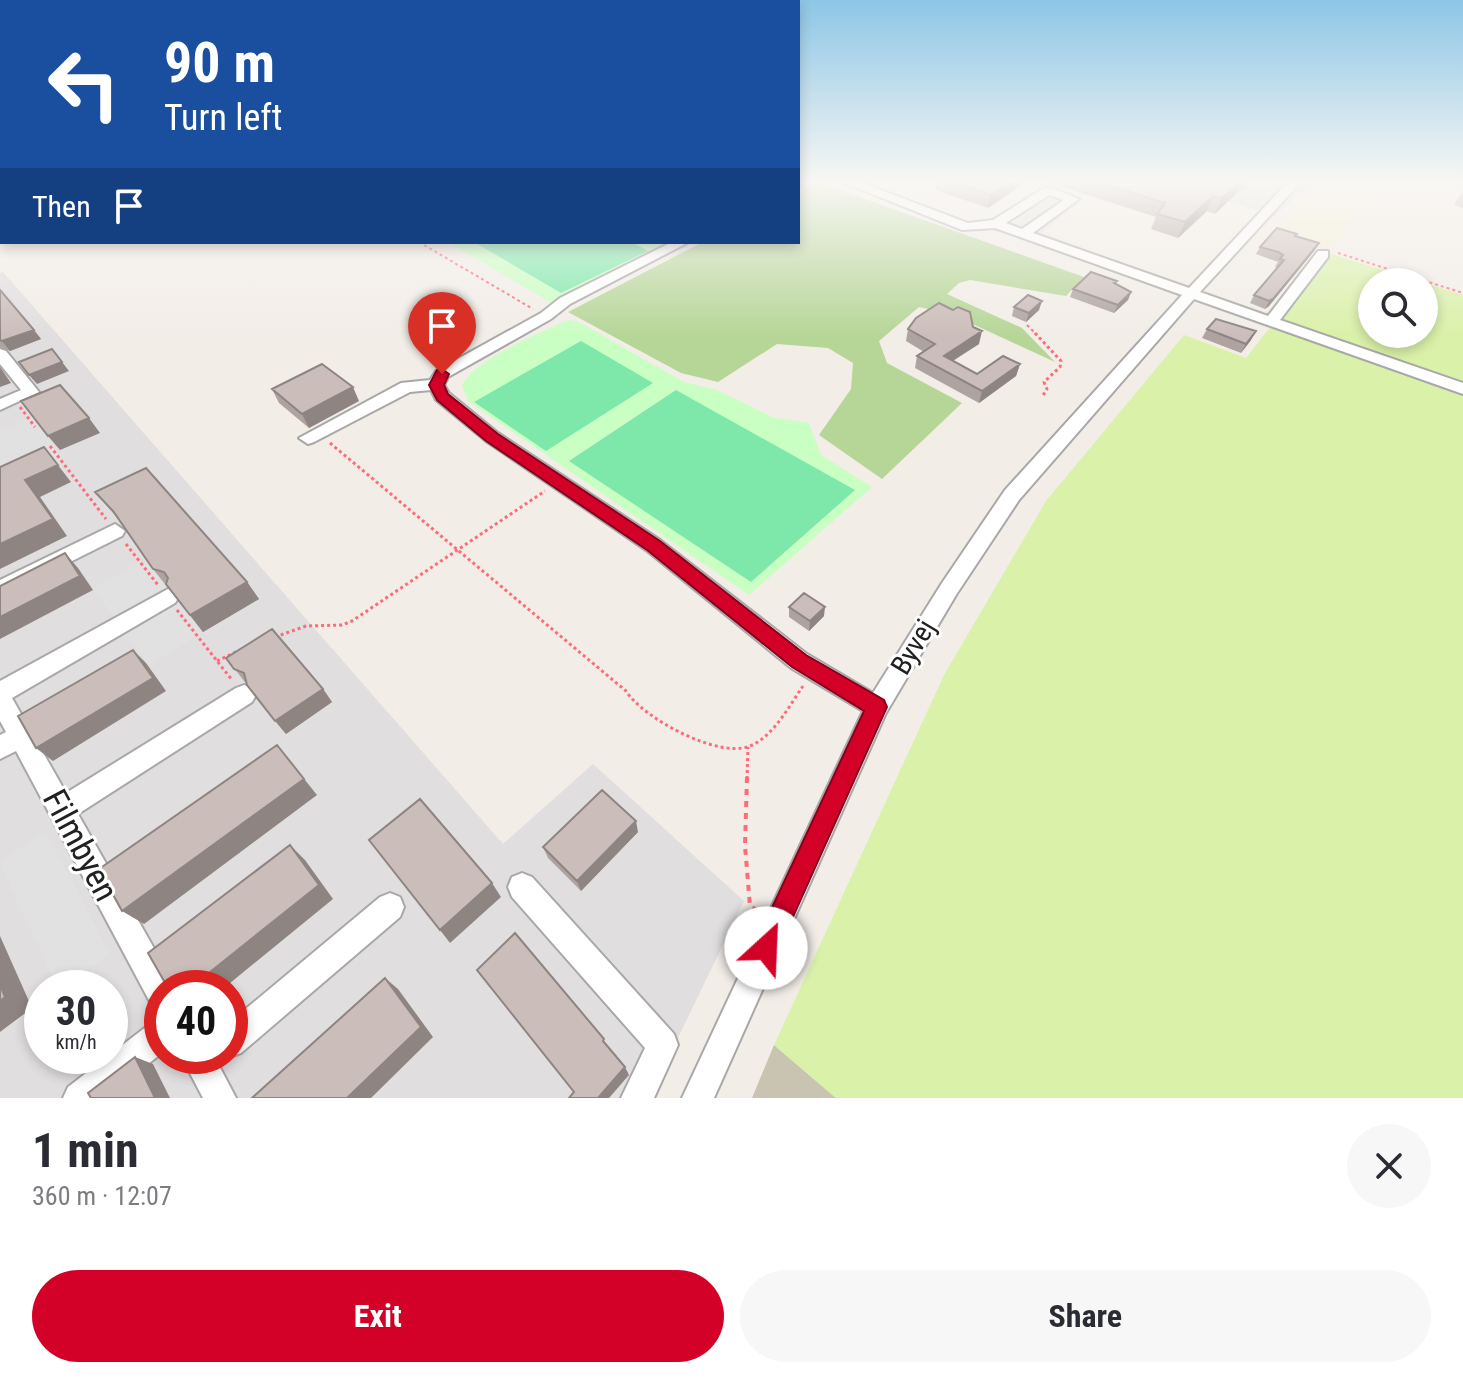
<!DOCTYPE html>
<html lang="en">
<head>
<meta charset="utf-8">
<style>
	:root { --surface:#fff; --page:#f7f7f7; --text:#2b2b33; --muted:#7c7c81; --accent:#d30028 }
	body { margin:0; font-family:"Roboto Condensed",sans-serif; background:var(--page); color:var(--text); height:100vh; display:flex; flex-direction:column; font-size:30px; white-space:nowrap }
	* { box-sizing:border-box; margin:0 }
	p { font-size:26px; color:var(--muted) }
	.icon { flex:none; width:44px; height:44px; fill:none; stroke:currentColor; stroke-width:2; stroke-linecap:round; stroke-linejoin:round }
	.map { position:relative; height:1098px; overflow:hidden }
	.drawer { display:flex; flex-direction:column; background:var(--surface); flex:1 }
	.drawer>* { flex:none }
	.guide { position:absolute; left:0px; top:0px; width:800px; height:244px; box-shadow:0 4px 12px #0003; background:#1a4fa0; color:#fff; overflow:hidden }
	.controls { position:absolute; left:1358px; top:268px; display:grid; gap:16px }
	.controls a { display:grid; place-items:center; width:80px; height:80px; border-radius:50%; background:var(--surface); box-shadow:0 4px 12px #0003; font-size:40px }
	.speed { position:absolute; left:24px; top:970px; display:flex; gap:16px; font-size:40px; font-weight:700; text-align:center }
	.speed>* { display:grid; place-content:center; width:104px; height:104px; border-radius:50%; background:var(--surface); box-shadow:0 4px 12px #0003; line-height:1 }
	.speed small { font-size:20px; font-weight:400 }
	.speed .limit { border:12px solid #d22; background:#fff; color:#111 }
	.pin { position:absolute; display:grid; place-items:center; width:68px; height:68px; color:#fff; margin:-82px -34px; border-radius:50% 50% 50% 0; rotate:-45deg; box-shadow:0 0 8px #0007 }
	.pin .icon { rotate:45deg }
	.me { position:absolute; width:88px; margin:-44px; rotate:25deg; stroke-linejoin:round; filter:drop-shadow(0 0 6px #0008) }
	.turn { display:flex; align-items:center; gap:28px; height:168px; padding:0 32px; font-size:36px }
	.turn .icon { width:104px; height:104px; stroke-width:2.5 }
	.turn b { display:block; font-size:56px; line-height:68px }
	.then { display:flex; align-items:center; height:76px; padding:0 32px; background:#0003; gap:16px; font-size:30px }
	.round { display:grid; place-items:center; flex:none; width:84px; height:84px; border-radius:42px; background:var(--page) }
	.overview { display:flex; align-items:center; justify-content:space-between; height:136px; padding:0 32px }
	h1 { font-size:48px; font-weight:700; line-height:60px }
	.primary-button { display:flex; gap:16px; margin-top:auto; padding:16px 32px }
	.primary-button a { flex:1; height:92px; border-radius:48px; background:var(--accent); color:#fff; font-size:32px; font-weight:700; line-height:92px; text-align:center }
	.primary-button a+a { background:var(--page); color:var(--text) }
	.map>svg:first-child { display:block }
</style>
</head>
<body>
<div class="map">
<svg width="1463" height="1098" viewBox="0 0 1463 1098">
	<rect width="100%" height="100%" fill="#f2ede7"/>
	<path fill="#e0dedf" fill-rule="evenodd" d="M1196,182H1313L1275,216L1195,192Z
		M3,272L503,844L593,764L744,901L649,1098H0V273ZM42,988H110V1056H42ZM162,988H230V1056H162Z"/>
	<path fill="#c8c4b1" d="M774,1045L836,1098H752Z"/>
	<path fill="#f2efd1" d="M1316,182H1352L1379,190L1329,249L1273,231Z"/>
	<path fill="#daf1a9" d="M1329,253L1420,282H1372V334H1424V283L1463,295V1098H836L774,1045L944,675L1046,501L1184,335L1246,358Z"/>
	<path fill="#b6d698" d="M817,182L1084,277L1066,296L970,280L959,283L947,294L1022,328L1055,362L951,314L919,307L879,341L887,363L962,403L882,479L819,435L851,389L853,363L828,348L777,344L718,382L681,373L568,312L703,242H798V192Z"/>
	<path fill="#c9ffc2" d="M447,242H674L552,303Z
		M567,320L577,321L684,382L717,390L772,417L809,423L821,455L872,487L749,595L468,401L462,386C475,358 539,334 567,320Z"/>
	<path fill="#7ee8ab" d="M474,242H631L648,251L561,293Z
		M581,341L653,383L546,451L474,402Z
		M676,390L855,490L751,582L569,461Z"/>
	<path fill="#e1e1e1" d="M1041,186L1083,200L1038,236L1009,226L1029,211L1013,206Z
		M31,417L65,461L0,490V430Z
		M145,560L203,633L148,665L93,588Z
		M46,831L110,954L65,988H58L0,865V861Z"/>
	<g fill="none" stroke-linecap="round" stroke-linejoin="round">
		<defs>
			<path id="minor" d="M798,182H806L798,187Z
				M842,182H860L968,223L993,220L1044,188H1052L1079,199L1033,233L1189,288L1288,182H1301L1200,292L1268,316L1318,251H1328V257L1280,320L1463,383V394L1194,299L1019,500L956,595L886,713L714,1098H682L863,711L791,668L646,550L486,441L436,400L431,390L410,392L314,442L308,444L299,438L401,383L430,380L436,371L541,313L560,298L672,242H689L570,304L551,319L448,377L444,385L449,393L498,433L660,540L807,654L873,693L942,583L1005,490L1182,295L995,228L962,230ZM1049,195L1064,200L1022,229L1006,223Z
				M0,349L6,351L39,392L0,410V399L21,390L0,364Z
				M115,524L125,531L122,536L0,597V580Z
				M168,589L175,591L179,597L175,603L12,698L66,793L236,688L244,685L252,688L256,695L252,702L78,814L173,982L175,988H162V1008L151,1004L16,751L0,759V735L6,732L0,721V681Z
				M522,873L532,877L674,1034L678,1045L654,1098H621L645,1048L512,897L508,887L512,877Z
				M390,893L400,897L404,907L400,917L241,1053L230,1057L227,1056H230V1022L380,897Z
				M162,1019V1053L105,1098H63L68,1087L151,1023Z
				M181,1056H214L236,1098H203Z"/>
		</defs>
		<use href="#minor" stroke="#a8a8a8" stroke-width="4"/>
		<path stroke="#ff6c79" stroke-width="2" stroke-dasharray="3 3" stroke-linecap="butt" d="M419,242L533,309
			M1338,253L1463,293
			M1027,325L1037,335"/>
		<path stroke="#ff6c79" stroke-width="3" stroke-dasharray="3 3" stroke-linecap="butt" d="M1035,333L1061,361L1060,367L1044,382L1047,389L1042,397
			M20,407L35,427
			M330,443L626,691C643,718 718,759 750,746C774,736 789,706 803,686
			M50,446L106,519
			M126,544L158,585
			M177,610L232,680
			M275,637L306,626L342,625L352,621L545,491
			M217,661L238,651
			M747,779L748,747"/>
		<path stroke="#ff6c79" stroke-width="4" stroke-dasharray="6 6" stroke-linecap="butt" d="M747,777L745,846L750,906L761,913"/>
		<use href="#minor" fill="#fff" fill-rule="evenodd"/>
	</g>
	<path fill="#afa3a0" d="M937,182H1021L1020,186L988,208L935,190Z
		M1047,182H1252L1244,190L1241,189L1215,214L1207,211L1178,238L1151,229L1156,217Z
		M1463,190V208L1454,205Z
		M1296,236L1319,243L1314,251L1269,306L1265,309L1250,303L1254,295L1278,267H1275L1278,262L1256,254L1260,247Z
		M1115,284L1131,292L1128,300L1114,313L1070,297L1073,289Z
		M0,290L41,339L10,351L0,347Z
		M1014,307L1039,310L1026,322L1012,316Z
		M973,327L979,344L953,361L977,374L1020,364L1016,376L979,403L915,368L917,356L924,352L906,341L908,329Z
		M1207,329L1251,340L1241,353L1202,338Z
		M272,389L359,401L309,428L279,403Z
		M95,492L247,582L259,599L203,632L153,569L120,521Z
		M789,607L824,616L809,631L789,617Z
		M226,658L323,689L332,702L286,734Z
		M638,832L581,891L548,858L543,847Z"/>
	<path fill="#8e8482" d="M1010,182H1021L1020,186L988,208L991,195Z
		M1240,182H1245L1241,189L1215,214L1222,198Z
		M1213,196L1207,211L1178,238L1185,222Z
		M1319,243L1314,251L1269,306L1265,309L1269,301Z
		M1131,292L1128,300L1114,313L1118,305Z
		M1042,301L1039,310L1026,322L1029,313Z
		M34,330L41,339L10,351L2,341Z
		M982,331L979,344L941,368L944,356Z
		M1256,331L1251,340L1241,353L1246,344Z
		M62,362L69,371L37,384L29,375Z
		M1020,364L1016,376L979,403L982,391Z
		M0,367L11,383L0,387Z
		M353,387L359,401L309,428L302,414Z
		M89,418L100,433L60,450L48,436Z
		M44,447L71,482L40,497L67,536L0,569V544L25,480Z
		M65,553L78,568L93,590L0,639V617Z
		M247,582L259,599L203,632L190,615Z
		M825,607L824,616L809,631L810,621Z
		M133,650L146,663L166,691L53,761L36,748Z
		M323,689L332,702L286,734L275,721Z
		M277,745L317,795L144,924L122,911Z
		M636,821L638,832L581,891L577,881Z
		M290,845L305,860L333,899L224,988H190Z
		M492,883L501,897L450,943L440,930Z
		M0,936L32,1008L0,1032Z
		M385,978L398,989L433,1037L371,1098H347Z
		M96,979L103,982L105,988H101Z
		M135,1057L153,1064L170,1098H155Z
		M625,1067L629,1075L609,1098H598Z"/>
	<path fill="#cbbdba" stroke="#8e8482" stroke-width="2" d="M953,182H1010L991,195Z
		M1098,182H1240L1222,198L1213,196L1185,222L1157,214L1165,203Z
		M1277,228L1297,234L1295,236L1319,243L1274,298L1269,301L1254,295L1284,260L1280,259L1283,255L1278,252L1260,247Z
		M1091,272L1117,281L1114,283L1131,292L1118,305L1073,289Z
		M0,290L34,330L2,341L0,340Z
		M1028,295L1042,301L1029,313L1014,307Z
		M939,303L953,310L958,307L970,312L973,327L982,331L944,356L977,374L1003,356L1020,364L982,391L917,356L935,344L908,329L916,318Z
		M1216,319L1256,331L1246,344L1207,329Z
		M52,349L62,362L29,375L19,362Z
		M322,364L353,387L302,414L272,389Z
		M60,385L89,418L48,436L21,401Z
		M44,447L58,465L25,480L53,519L0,544V467Z
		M146,468L247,582L190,615L166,584L168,578L164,572L153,569L113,511L95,492Z
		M65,553L80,576L0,617V586Z
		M804,593L825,607L810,621L789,607Z
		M272,629L323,689L275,721L247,685L244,673L234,669L226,658Z
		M133,650L153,678L36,748L18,716Z
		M277,745L304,779L122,911L99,869Z
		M602,790L636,821L577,881L543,847Z
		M420,799L492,883L440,930L369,840Z
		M290,845L319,885L190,988H168L148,953Z
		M515,933L604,1039L603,1041L625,1067L598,1098H569L574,1092L477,970Z
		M385,978L421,1027L347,1098H252Z
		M96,979L101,988H85Z
		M0,985L5,997L0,1001Z
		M135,1057L155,1098H91L88,1093Z"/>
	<linearGradient id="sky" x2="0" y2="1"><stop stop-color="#8dc6e6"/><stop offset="0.54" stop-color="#f9f7f4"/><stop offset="1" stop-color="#f9f7f4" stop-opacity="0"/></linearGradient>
	<rect width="1463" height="336" fill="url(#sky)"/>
	<path fill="#d30028" stroke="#89001a" stroke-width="2" d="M442,369L449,374L444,385L448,394L498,434L660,541L806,655L884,700L887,707L775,957L766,961L757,957L753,948L864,711L792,667L647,550L486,441L437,400L429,385L437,370Z"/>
	<g text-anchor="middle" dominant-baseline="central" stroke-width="6" stroke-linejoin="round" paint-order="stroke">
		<g font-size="28" fill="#212121" stroke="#fff">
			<text transform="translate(913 647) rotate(-59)">Byvej</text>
		</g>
		<g font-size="34" fill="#212121" stroke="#fff">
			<text transform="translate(81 845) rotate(62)">Filmbyen</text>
		</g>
	</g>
</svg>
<div class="controls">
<a><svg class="icon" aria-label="search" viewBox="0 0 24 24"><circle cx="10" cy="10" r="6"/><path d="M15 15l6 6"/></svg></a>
</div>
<div class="speed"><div>30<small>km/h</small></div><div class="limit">40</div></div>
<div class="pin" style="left:442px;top:374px;background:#d93025"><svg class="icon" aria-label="arrive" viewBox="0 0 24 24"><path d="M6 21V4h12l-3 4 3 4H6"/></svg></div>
<svg class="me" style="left:766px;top:948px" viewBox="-20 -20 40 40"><circle r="19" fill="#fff"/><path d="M0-13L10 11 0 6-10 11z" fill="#d30028"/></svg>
<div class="guide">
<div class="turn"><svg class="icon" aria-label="left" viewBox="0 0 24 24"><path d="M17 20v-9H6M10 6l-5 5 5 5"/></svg><div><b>90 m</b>Turn left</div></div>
<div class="then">Then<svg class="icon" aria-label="arrive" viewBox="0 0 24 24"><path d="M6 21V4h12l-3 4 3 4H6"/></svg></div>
</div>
</div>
<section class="drawer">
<div class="overview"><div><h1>1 min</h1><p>360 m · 12:07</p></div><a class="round"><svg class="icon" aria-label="close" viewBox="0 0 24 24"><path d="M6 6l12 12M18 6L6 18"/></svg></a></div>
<div class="primary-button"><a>Exit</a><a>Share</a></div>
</section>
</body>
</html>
